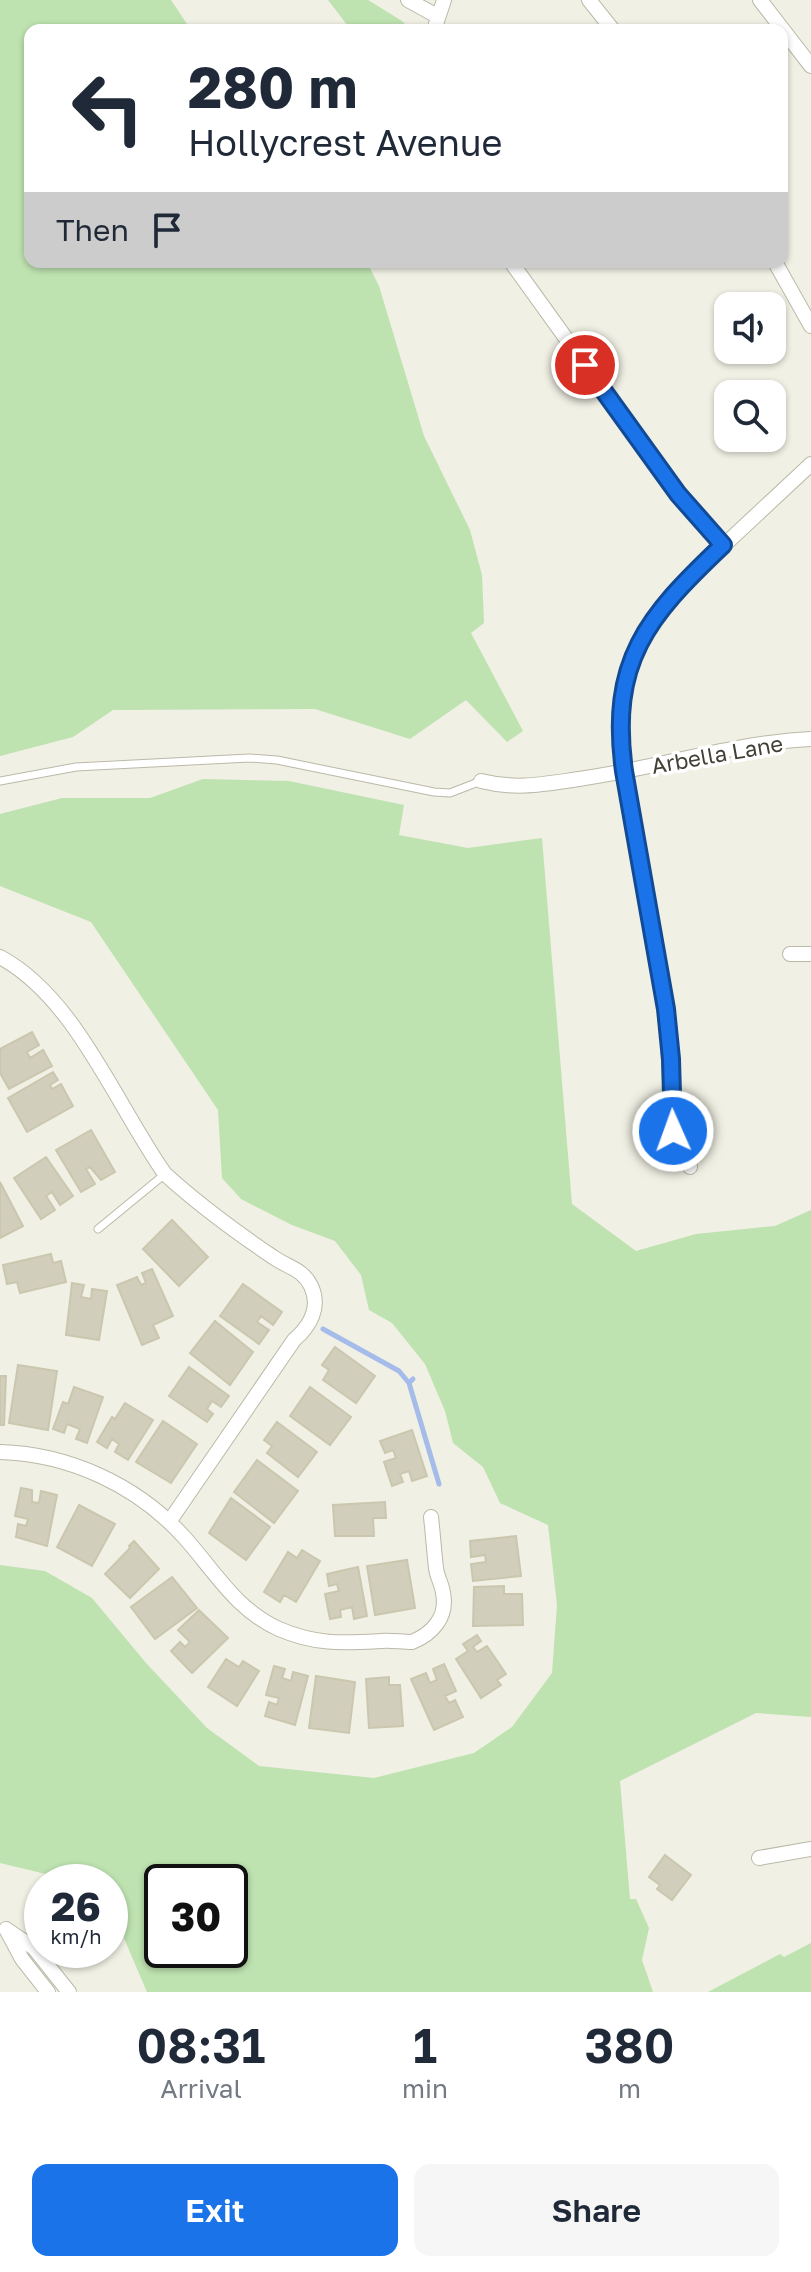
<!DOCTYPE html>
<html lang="en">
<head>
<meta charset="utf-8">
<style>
	:root { --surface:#fff; --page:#f6f6f7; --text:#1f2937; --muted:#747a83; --accent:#1a73e8 }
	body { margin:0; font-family:"Golos Text",sans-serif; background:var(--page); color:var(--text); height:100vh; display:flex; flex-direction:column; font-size:30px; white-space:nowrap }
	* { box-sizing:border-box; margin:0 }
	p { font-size:26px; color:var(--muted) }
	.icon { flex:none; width:44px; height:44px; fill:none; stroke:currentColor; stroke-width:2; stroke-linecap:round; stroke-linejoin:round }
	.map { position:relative; height:1992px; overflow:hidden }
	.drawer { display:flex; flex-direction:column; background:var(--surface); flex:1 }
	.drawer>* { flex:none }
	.banner { position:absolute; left:24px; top:24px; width:764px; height:244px; border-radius:16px; box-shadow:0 2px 6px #0004; background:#fff; color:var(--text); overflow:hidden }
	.fabs { position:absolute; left:714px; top:292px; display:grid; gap:16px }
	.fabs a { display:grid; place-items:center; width:72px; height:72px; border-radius:16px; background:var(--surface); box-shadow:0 2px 6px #0004; font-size:40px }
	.speed { position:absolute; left:24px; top:1864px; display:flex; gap:16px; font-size:40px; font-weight:700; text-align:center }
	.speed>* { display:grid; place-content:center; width:104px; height:104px; border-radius:50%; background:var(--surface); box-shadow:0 2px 6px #0004; line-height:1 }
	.speed small { font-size:20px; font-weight:400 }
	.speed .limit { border:4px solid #111; border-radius:12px; background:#fff; color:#111 }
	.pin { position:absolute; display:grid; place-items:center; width:68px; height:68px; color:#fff; margin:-34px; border:4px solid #fff; border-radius:50%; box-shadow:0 2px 8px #0007 }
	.me { position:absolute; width:88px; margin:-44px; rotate:358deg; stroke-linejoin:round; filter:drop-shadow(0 0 6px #0008) }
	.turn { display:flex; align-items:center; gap:28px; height:168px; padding:0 32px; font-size:36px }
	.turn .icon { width:104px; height:104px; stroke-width:2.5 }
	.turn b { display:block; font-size:56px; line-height:68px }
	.then { display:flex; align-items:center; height:76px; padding:0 32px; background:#0003; gap:16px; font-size:30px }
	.eta { display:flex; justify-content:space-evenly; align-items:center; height:136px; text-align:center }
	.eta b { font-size:48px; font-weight:600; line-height:56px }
	.action { display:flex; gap:16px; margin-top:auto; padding:16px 32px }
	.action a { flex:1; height:92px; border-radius:16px; background:var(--accent); color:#fff; font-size:32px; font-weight:600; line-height:92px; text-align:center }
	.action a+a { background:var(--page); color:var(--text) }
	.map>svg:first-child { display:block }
</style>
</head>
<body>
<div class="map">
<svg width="811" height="1992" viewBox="0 0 811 1992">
	<rect width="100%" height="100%" fill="#f0f0e4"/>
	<path fill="#bee2b0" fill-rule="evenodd" d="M0,0H171L191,30H30V262H367L379,286L424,436L470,530L482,575L484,623L471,633L523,731L507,742L466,700L410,739L315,709L113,710L73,737L0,756Z
		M328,0H368L402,21L411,30H351Z
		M203,779L289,781L404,805L399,835L468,848L542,838L572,1204L636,1251L696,1234L775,1226L811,1210V1717L756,1713L620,1781L630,1899H636L649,1928L642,1960L653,1992H147L117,1922L110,1915V1882H79L0,1863V1565L45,1571L92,1598L146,1663L207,1728L259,1766L374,1778L474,1753L512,1727L552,1673L557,1605L548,1525L500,1503L483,1467L453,1443L445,1411L425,1364L392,1323L369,1310L361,1275L335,1241L292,1225L241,1199L222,1178L218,1110L91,922L0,886V814L62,798H150ZM162,1882H230V1950H162Z
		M811,1943V1992H708L780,1954L784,1957Z"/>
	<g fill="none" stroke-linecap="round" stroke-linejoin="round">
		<path stroke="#a5bbe9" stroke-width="5" d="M323,1329L399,1371L409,1383L413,1379
			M409,1383L439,1484"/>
	</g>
	<path fill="#d1cebb" stroke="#cbc7af" stroke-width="2" d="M32,1032L39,1045L27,1052L30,1058L43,1050L52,1066L9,1089L0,1073V1049Z
		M53,1072L58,1080L50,1085L52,1089L61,1084L73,1106L27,1132L8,1098Z
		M91,1130L115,1172L101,1180L90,1167L86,1169L95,1184L81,1192L56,1150Z
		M46,1157L73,1196L60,1205L52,1192L46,1196L55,1210L41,1219L14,1178Z
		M0,1182L23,1226L0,1238Z
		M172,1220L208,1257L179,1286L143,1249Z
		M51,1254L53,1263L61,1261L66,1282L20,1293L17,1282L7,1284L3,1265Z
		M152,1269L173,1316L153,1325L159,1338L142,1345L117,1285L137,1277L141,1285L146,1283L142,1273Z
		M72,1283L84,1285L81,1297L91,1299L92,1289L107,1291L99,1340L66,1335Z
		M243,1284L282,1312L273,1325L261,1316L257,1322L269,1330L259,1344L220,1316Z
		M215,1321L253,1352L230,1385L190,1353Z
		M335,1347L375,1376L356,1403L323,1380L329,1370L322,1365Z
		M18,1365L57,1371L48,1430L9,1423Z
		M189,1367L229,1396L221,1407L212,1401L207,1409L213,1414L207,1422L169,1396Z
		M0,1376H6L4,1425H0Z
		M74,1387L103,1397L87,1443L76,1439L80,1429L67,1424L64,1433L53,1429L63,1402L68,1404Z
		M310,1387L351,1417L330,1445L290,1416Z
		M125,1403L153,1420L128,1460L115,1452L119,1444L112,1439L107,1448L97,1442L112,1417L115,1419Z
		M163,1421L197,1444L171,1483L136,1462Z
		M277,1422L317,1452L298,1477L267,1453L272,1446L264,1440Z
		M412,1430L427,1476L412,1481L409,1471L400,1474L403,1482L392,1486L384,1462L396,1458L393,1450L385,1453L380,1441Z
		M257,1460L298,1491L274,1523L234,1492Z
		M21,1488L32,1490V1502L39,1503L41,1491L57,1495L47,1546L16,1537L18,1524L26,1526L28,1519L15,1516Z
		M231,1498L270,1527L246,1560L209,1533Z
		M385,1502L386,1518H373L374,1536H335L333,1505Z
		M79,1505L115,1524L92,1566L57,1547Z
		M516,1536L521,1576L473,1581L471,1564L486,1562L485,1555L471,1557L470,1541Z
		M134,1541L159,1569L130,1598L105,1574L130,1548L129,1546Z
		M302,1550L320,1561L296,1602L284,1595L280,1602L264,1592L288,1552L297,1558Z
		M407,1560L415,1608L375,1615L367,1566Z
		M358,1567L367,1616L354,1619L352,1607L340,1610L341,1617L330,1619L325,1594L339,1591L337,1584L329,1586L327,1574Z
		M172,1577L197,1608L155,1639L131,1607Z
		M504,1586V1594H522L523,1625L473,1626L474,1587Z
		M199,1610L228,1638L192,1673L171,1651L180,1642L185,1647L190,1642L178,1630Z
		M477,1635L481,1641L473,1647L477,1652L487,1646L506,1674L497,1680L501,1685L481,1698L456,1659L468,1651L463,1644Z
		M226,1659L239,1667L243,1661L259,1671L237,1706L208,1687Z
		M444,1664L456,1691L445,1696L449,1703L455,1700L463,1717L434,1730L411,1679L426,1673L430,1683L437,1680L433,1669Z
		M274,1666L285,1669L282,1678L291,1681L293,1672L308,1676L295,1725L265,1716L269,1702L277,1705L279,1698L266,1695Z
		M316,1676L355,1682L349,1733L309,1728Z
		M389,1677V1685H400L403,1726L369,1728L366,1679Z
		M665,1855L691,1875L672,1900L657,1889L660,1885L649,1877Z"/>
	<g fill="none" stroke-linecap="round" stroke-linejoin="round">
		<defs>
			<path id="service" d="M0,781L76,767L249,758L277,760L434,792L450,793L481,781
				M98,1229L165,1174"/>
			<path id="minor" d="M408,0L437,16
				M589,0L613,30
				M760,0L811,66
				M434,30L444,0
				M511,262L678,494L723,545
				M775,262L811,326
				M481,781C517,790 544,784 579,779C657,768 732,743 811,739
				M790,954H811
				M0,957C76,998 116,1105 165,1174C198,1204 236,1232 273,1257C287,1267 303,1269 311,1286C321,1307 310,1326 294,1340L169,1522
				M690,1167L673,1131L666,1009L620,740L625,683L645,632L677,589L811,464
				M0,1452C69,1454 137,1485 184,1537C214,1570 236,1610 279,1629C316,1645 343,1643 381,1641C391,1640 401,1642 412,1642C432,1634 448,1617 443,1593C442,1584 437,1577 436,1568C434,1551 433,1534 431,1517
				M759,1858L811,1849
				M6,1929L34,1948L69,1992
				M7,1931L22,1959L48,1992"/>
		</defs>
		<use href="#service" stroke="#bbb9a8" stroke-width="9"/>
		<use href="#minor" stroke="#bbb9a8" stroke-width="16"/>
		<use href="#service" stroke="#fff" stroke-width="7"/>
		<use href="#minor" stroke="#fff" stroke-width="14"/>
	</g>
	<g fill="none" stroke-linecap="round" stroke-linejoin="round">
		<defs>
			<path id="route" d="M585,365L678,494L723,545C647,617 609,661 624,771L666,1009L671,1059L673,1131"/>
		</defs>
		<use href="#route" stroke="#114b97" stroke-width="20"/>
		<use href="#route" stroke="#1a73e8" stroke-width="14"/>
	</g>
	<g text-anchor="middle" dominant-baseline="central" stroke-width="7" stroke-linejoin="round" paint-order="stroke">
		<g font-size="22" fill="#424035" stroke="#fff">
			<text transform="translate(717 754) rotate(-10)">Arbella Lane</text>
		</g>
	</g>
</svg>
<div class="fabs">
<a><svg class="icon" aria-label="sound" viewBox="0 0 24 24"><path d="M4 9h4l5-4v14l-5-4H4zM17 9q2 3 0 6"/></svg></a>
<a><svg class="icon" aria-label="search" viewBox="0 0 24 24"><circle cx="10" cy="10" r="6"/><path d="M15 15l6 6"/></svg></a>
</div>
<div class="speed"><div>26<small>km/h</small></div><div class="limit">30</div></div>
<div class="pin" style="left:585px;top:365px;background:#d93025"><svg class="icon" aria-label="arrive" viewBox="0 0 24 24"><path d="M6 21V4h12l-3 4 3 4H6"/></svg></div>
<svg class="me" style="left:673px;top:1131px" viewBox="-20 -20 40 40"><circle r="17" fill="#1a73e8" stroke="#fff" stroke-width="3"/><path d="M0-11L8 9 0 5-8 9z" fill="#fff"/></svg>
<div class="banner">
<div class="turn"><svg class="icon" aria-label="left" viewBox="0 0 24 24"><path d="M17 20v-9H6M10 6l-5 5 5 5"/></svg><div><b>280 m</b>Hollycrest Avenue</div></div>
<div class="then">Then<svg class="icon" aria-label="arrive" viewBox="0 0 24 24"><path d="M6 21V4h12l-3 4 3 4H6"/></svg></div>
</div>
</div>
<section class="drawer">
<div class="eta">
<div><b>08:31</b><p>Arrival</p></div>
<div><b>1</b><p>min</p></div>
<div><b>380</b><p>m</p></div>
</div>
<div class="action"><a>Exit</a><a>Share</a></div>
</section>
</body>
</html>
